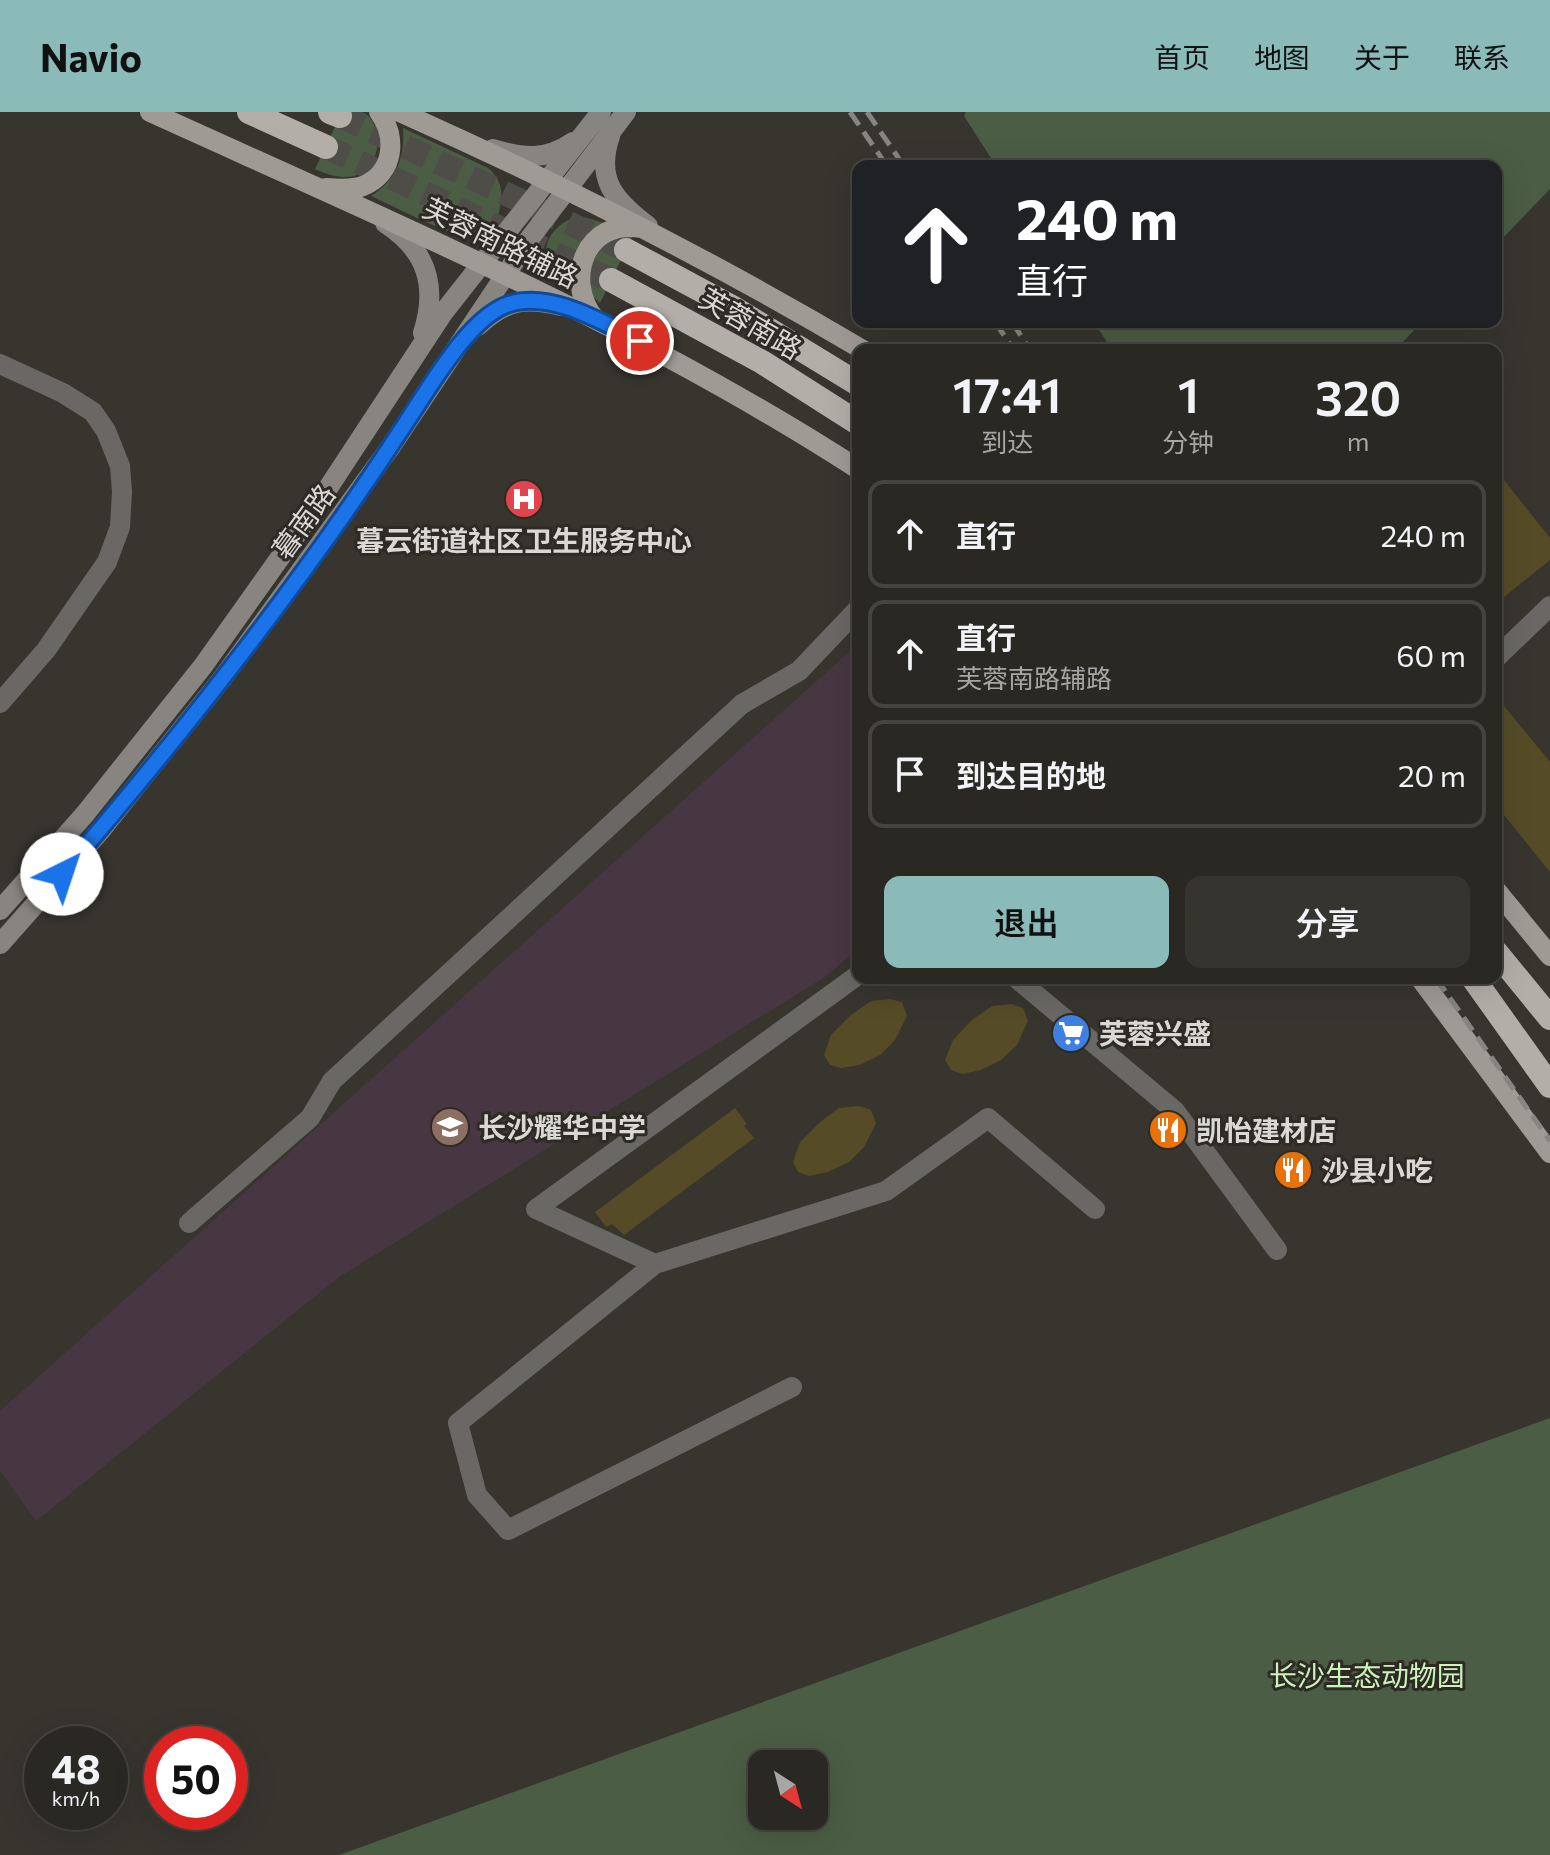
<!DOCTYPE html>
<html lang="zh">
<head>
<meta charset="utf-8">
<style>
	:root { --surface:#292822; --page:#35342f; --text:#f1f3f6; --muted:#a5a6a5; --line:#454440; --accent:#8bbbb9 }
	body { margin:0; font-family:Commissioner,"Noto Sans SC",sans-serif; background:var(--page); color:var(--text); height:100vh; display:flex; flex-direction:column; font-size:30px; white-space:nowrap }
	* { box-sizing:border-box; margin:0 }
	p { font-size:26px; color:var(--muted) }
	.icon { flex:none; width:44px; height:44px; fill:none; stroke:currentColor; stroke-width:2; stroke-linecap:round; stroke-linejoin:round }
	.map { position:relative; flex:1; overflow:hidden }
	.panel { position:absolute; left:852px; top:232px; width:650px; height:640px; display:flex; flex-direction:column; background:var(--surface); border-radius:16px; box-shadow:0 8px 32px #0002,0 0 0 2px var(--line) }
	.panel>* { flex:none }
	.guide { position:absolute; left:852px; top:48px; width:650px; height:168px; border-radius:16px; box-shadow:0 8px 32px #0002,0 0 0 2px var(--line); background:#202124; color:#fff; overflow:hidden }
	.needle { width:52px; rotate:144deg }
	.controls { position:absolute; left:748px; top:1638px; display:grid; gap:16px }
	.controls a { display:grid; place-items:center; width:80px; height:80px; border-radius:16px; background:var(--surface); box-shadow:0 8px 32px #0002,0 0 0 2px var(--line); font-size:40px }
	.speed { position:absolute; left:24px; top:1614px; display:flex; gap:16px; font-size:40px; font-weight:700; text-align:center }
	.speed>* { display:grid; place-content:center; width:104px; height:104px; border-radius:50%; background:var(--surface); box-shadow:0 8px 32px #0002,0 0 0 2px var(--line); line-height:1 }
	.speed small { font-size:20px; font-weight:400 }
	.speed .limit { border:12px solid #d22; background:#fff; color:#111 }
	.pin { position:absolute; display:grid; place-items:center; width:68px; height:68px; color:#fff; margin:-34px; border:4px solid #fff; border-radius:50%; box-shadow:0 2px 8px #0007 }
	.me { position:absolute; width:88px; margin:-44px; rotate:41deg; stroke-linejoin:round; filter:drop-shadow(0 0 6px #0008) }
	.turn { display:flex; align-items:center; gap:28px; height:168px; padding:0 32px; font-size:36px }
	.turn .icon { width:104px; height:104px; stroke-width:2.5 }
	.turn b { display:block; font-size:56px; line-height:68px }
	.eta { display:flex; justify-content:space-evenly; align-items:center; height:136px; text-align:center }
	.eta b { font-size:48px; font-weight:600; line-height:56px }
	.primary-button { display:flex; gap:16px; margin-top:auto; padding:16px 32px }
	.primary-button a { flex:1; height:92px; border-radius:16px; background:var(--accent); color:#111; font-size:32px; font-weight:600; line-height:92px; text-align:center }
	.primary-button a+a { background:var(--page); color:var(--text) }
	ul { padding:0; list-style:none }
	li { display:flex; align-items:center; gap:24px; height:108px; margin:0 16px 12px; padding:0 16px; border:4px solid var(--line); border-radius:16px }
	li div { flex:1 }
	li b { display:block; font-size:30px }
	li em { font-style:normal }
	header { display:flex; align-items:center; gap:48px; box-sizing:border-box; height:112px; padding:0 40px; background:var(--accent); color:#111 }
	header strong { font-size:38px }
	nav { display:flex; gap:44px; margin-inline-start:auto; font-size:28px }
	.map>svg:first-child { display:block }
</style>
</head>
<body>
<header>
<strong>Navio</strong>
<nav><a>首页</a><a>地图</a><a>关于</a><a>联系</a></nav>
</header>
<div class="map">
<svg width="1550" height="1743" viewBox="0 0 1550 1743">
	<rect width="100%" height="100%" fill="#37352e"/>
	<path fill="#473742" d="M858,532V837L825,865L339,1165L36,1409L0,1359V1299Z"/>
	<path fill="#4b5d44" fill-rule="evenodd" d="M342,0C347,0 356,0 361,0C389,7 386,91 315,57Z
		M966,0H1550V77L1496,133V54H996L964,4Z
		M403,16L488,56C501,67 503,78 500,95C498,112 481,125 464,123C444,121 393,94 371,84C397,67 405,46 403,16Z
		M580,104L604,111C580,126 570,148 569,176C534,155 540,114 580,104Z
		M617,124L632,125L600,191L590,182C591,151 591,143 617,124Z
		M1094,210H1422L1395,238H1112Z
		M1550,1306V1743H339ZM762,1652H814V1704H762Z"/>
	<path fill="#554b27" d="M1496,358L1550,426V448L1504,485L1496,475Z
		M1504,594L1550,650V760L1496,693V601Z
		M890,887L902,890L907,904L895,928L880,943L860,953L841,956L830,953L824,943L831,923L851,903L871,889Z
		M1012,892L1023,896L1028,909L1017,933L1001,948L981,958L962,962L951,958L945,948L953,928L972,908L992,894Z
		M859,994L871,998L876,1011L864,1035L849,1050L828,1060L809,1064L798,1060L793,1050L800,1030L820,1010L839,996Z
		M735,996L747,1012L744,1014L754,1026L624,1123L612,1112L606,1115L595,1100Z"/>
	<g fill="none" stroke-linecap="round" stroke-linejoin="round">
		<path stroke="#4f4d47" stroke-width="24" stroke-dasharray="24 12" stroke-linecap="butt" d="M340,4L626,138
			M326,35L611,168"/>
		<path stroke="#6a6865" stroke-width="20" d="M0,252L63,281L93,300L106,319L120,354L122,380L120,415L107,450L46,538L0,591
			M1496,546L1550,494
			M858,863L536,1097L655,1152L886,1079L988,1006L1095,1097
			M1016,866L1175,999L1277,1138
			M189,1111L310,1006L332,969L742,592L799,559L858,497
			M655,1152L458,1311L477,1383L508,1418L792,1275"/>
		<path stroke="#888580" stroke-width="20" d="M610,24C595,68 615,89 648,114
			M493,37C523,46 546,49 573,30
			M385,111C427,138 438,174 423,221
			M478,214C506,188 524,185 561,194
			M0,798L85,702L203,554L311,402L443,201L601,0
			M0,832L101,718L222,567L392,333L530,126L626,0"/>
		<path stroke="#9f9a94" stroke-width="20" d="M150,0C392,110 635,213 858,357
			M400,0C559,71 713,149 863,238
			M326,76C338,77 352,78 363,74C395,61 397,24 379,0
			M594,206C563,166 587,106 641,116
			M1496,778L1550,844
			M1420,866L1550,1041"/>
		<path stroke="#b3aea7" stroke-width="24" d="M249,0L326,35
			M330,0L340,4
			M626,138L732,195L858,272
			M611,168L762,250L858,311
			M1496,840L1550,906
			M1473,866L1550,974"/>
		<path stroke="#86857f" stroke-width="5" stroke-dasharray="16 8" stroke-linecap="butt" d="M850,0L887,54
			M867,0L904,54
			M995,210L1014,238
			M1012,210L1030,238
			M1436,866L1550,1029"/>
	</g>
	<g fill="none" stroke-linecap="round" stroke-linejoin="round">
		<defs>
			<path id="route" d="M62,762C185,619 304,468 407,309C430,275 469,205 509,192C550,178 604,211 640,229"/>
		</defs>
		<use href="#route" stroke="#114b97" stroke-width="20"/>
		<use href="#route" stroke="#1a73e8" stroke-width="14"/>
	</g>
	<defs>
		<symbol id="hospital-disc" viewBox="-11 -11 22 22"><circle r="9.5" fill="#e0444e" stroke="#2d2b24"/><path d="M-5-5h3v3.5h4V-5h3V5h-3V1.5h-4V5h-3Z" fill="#fff"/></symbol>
		<symbol id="supermarket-disc" viewBox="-11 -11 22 22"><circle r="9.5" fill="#3f7fe0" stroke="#2d2b24"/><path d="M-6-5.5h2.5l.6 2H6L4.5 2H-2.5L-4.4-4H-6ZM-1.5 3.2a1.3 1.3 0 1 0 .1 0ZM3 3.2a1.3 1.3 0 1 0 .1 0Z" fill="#fff"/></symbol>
		<symbol id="school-disc" viewBox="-11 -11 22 22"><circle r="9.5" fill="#8d6e63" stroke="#2d2b24"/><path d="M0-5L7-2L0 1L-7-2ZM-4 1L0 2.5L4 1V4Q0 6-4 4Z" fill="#fff"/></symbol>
		<symbol id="restaurant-disc" viewBox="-11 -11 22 22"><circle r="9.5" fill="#e8710a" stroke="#2d2b24"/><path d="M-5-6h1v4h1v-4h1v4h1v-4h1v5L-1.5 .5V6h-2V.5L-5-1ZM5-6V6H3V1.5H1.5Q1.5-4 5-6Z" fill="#fff"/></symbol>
	</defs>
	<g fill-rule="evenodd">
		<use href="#hospital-disc" x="502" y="365" width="44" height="44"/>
		<use href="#supermarket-disc" x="1049" y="899" width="44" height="44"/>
		<use href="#school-disc" x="428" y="993" width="44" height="44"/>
		<use href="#restaurant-disc" x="1146" y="996" width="44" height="44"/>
		<use href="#restaurant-disc" x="1271" y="1036" width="44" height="44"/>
	</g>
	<g text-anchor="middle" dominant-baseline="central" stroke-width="6" stroke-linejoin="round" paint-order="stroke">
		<g font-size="28" fill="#d9d8d4" stroke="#2d2b24">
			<text transform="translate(501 130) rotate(26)">芙蓉南路辅路</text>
			<text transform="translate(751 211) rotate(30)">芙蓉南路</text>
			<text transform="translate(303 409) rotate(-54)">暮南路</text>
		</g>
		<g font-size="28" font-weight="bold" fill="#d9d8d4" stroke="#2d2b24" text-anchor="start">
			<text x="524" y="428" text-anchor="middle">暮云街道社区卫生服务中心</text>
			<text x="1099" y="921">芙蓉兴盛</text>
			<text x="478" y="1015">长沙耀华中学</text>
			<text x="1196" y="1018">凯怡建材店</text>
			<text x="1321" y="1058">沙县小吃</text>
		</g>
		<g font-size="28" fill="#cbf2bb" stroke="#2d2b24">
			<text x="1367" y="1563">长沙生态动物园</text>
		</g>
	</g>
</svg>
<div class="controls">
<a><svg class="needle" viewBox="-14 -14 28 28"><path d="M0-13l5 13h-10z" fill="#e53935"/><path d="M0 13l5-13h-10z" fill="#a5a6a5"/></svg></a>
</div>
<div class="speed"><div>48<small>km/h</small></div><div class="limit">50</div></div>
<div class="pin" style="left:640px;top:229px;background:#d93025"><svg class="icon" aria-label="arrive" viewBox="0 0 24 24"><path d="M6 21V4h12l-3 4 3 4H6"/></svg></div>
<svg class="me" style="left:62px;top:762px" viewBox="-20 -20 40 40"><circle r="19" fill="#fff"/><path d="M0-13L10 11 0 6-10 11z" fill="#1a73e8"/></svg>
<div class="guide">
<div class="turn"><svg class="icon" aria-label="ahead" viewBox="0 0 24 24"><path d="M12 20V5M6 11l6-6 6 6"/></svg><div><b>240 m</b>直行</div></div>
</div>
<section class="panel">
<div class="eta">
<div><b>17:41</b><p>到达</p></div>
<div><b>1</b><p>分钟</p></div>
<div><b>320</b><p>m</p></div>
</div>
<ul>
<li><svg class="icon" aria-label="ahead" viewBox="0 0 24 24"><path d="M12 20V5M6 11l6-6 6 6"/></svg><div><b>直行</b></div><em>240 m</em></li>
<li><svg class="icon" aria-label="ahead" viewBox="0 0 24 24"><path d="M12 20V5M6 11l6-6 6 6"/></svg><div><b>直行</b><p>芙蓉南路辅路</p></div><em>60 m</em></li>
<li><svg class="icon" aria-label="arrive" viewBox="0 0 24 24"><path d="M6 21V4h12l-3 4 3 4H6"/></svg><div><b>到达目的地</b></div><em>20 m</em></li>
</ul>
<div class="primary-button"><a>退出</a><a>分享</a></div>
</section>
</div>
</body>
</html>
